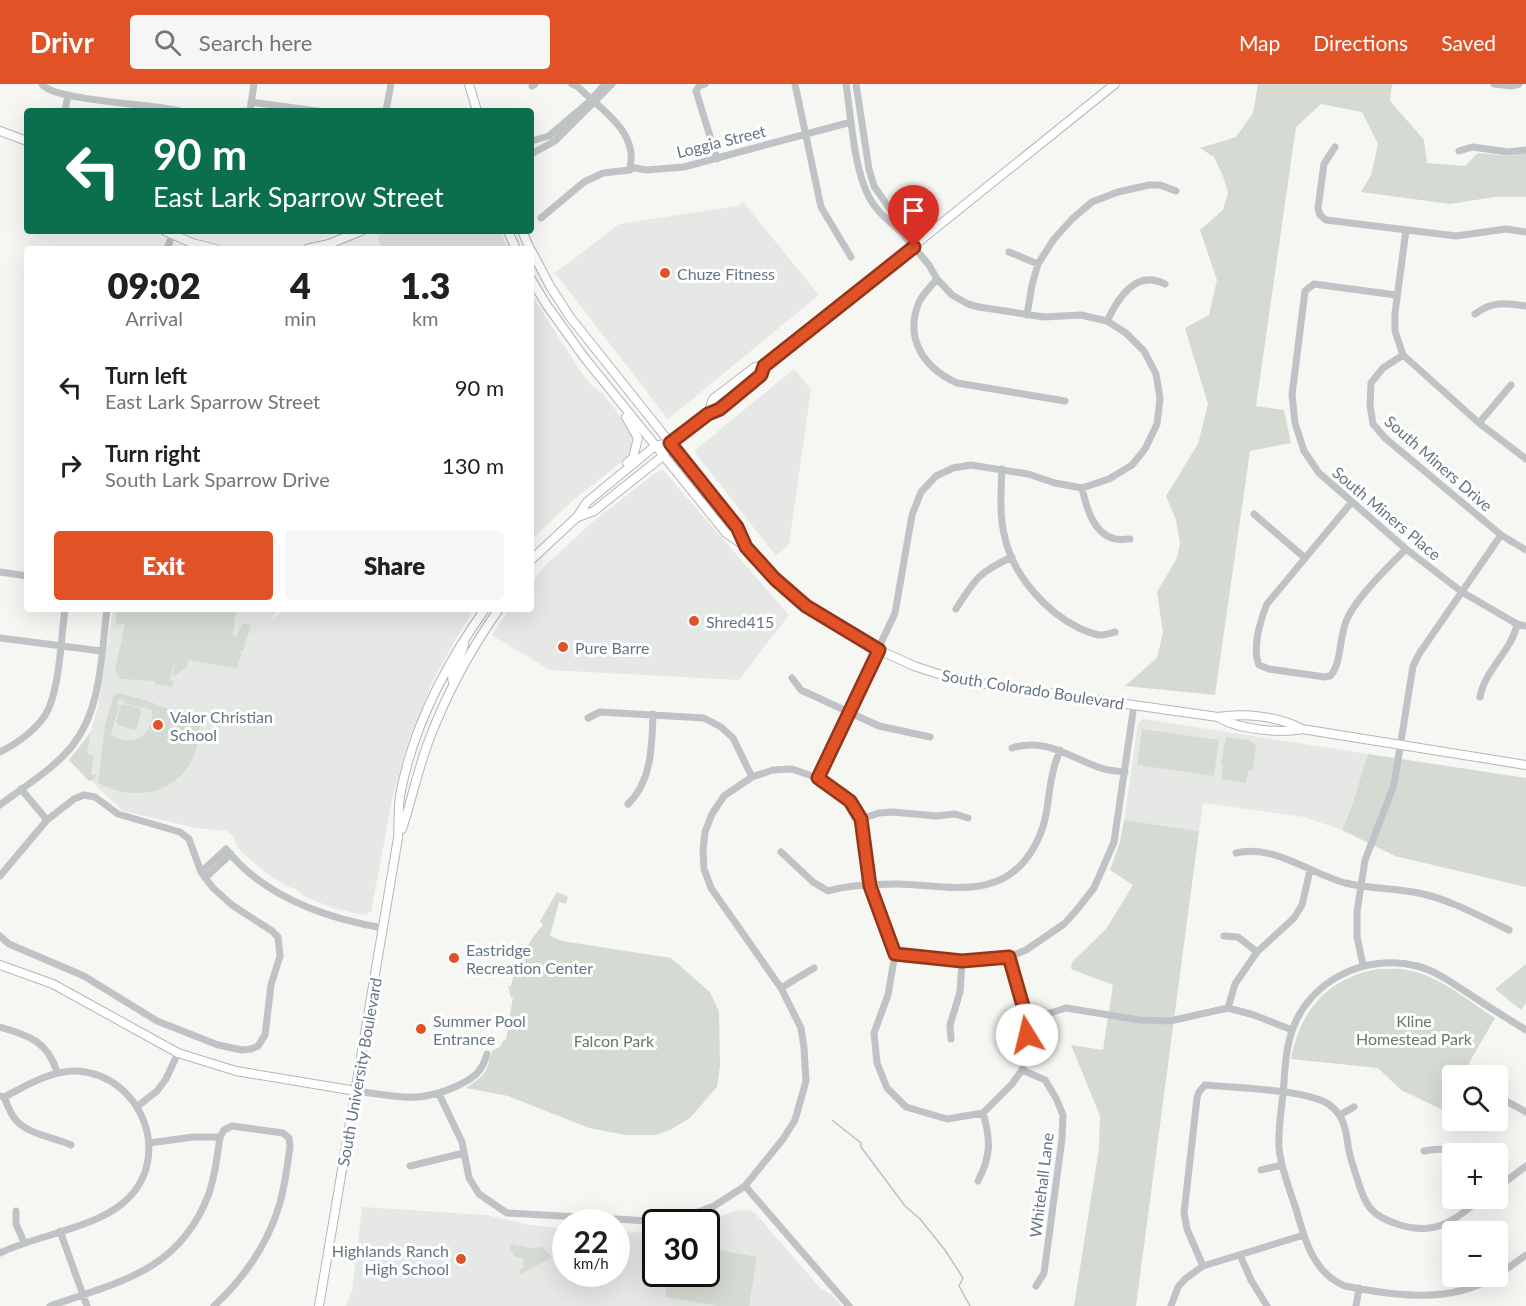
<!DOCTYPE html>
<html lang="en">
<head>
<meta charset="utf-8">
<style>
	:root { --surface:#fff; --page:#f6f6f6; --text:#202124; --muted:#757577; --accent:#e25227 }
	body { margin:0; font-family:Lato,sans-serif; background:var(--page); color:var(--text); height:100vh; display:flex; flex-direction:column; font-size:22px; white-space:nowrap }
	* { box-sizing:border-box; margin:0 }
	p { font-size:20px; color:var(--muted) }
	.icon { flex:none; width:33px; height:33px; fill:none; stroke:currentColor; stroke-width:2; stroke-linecap:round; stroke-linejoin:round }
	.map { position:relative; flex:1; overflow:hidden }
	.side { position:absolute; left:24px; top:162px; width:510px; height:366px; display:flex; flex-direction:column; background:var(--surface); border-radius:6px; box-shadow:0 6px 24px #0002 }
	.side>* { flex:none }
	.banner { position:absolute; left:24px; top:24px; width:510px; height:126px; border-radius:6px; box-shadow:0 6px 24px #0002; background:#0b6e4f; color:#fff; overflow:hidden }
	.buttons { position:absolute; left:1442px; top:981px; display:grid; gap:12px }
	.buttons a { display:grid; place-items:center; width:66px; height:66px; border-radius:6px; background:var(--surface); box-shadow:0 6px 24px #0002; font-size:30px }
	.speed { position:absolute; left:552px; top:1125px; display:flex; gap:12px; font-size:30px; font-weight:700; text-align:center }
	.speed>* { display:grid; place-content:center; width:78px; height:78px; border-radius:50%; background:var(--surface); box-shadow:0 6px 24px #0002; line-height:1 }
	.speed small { font-size:15px; font-weight:400 }
	.speed .limit { border:3px solid #111; border-radius:9px; background:#fff; color:#111 }
	.pin { position:absolute; display:grid; place-items:center; width:51px; height:51px; color:#fff; margin:-62px -26px; border-radius:50% 50% 50% 0; rotate:-45deg; box-shadow:0 0 6px #0007 }
	.pin .icon { rotate:45deg }
	.me { position:absolute; width:66px; margin:-33px; rotate:351deg; stroke-linejoin:round; filter:drop-shadow(0 0 4px #0008) }
	.turn { display:flex; align-items:center; gap:21px; height:126px; padding:0 30px; font-size:27px }
	.turn .icon { width:78px; height:78px; stroke-width:2.5 }
	.turn b { display:block; font-size:42px; line-height:51px }
	.eta { display:flex; justify-content:space-evenly; align-items:center; height:102px; text-align:center }
	.eta b { font-size:36px; font-weight:800; line-height:42px }
	.button { display:flex; gap:12px; margin-top:auto; padding:12px 30px }
	.button a { flex:1; height:69px; border-radius:6px; background:var(--accent); color:#fff; font-size:24px; font-weight:800; line-height:69px; text-align:center }
	.button a+a { background:var(--page); color:var(--text) }
	ul { padding:0; list-style:none }
	li { display:flex; align-items:center; gap:18px; height:78px; padding:0 30px }
	li div { flex:1 }
	li b { display:block; font-size:22px }
	li em { font-style:normal }
	header { display:flex; align-items:center; gap:36px; box-sizing:border-box; height:84px; padding:0 30px; background:var(--accent); color:#fff }
	header strong { font-size:28px }
	nav { display:flex; gap:33px; margin-inline-start:auto; font-size:21px }
	.search { width:420px; height:54px; background:var(--page); display:flex; align-items:center; gap:15px; box-sizing:border-box; padding:0 21px; border-radius:6px; color:var(--muted); font-size:22px }
	.map>svg:first-child { display:block }
</style>
</head>
<body>
<header>
<strong>Drivr</strong>
<div class="search"><svg class="icon" aria-label="search" viewBox="0 0 24 24"><circle cx="10" cy="10" r="6"/><path d="M15 15l6 6"/></svg>Search here</div>
<nav><a>Map</a><a>Directions</a><a>Saved</a></nav>
</header>
<div class="map">
<svg width="1526" height="1222" viewBox="0 0 1526 1222">
	<rect width="100%" height="100%" fill="#f6f6f2"/>
	<path fill="#e6e8e6" d="M743,118L819,211L668,335L555,189L619,140L737,122Z
		M382,147H500L508,165H382L378,155Z
		M531,210L581,288L591,301L603,310L629,343L632,353L631,365L625,375L570,419L531,456Z
		M794,285L811,305L789,460L776,472L694,367Z
		M663,386L789,531L739,596L550,586L492,551L510,525H531V499L547,480L590,440L655,389Z
		M113,525H278L269,539L284,525H474L454,558L431,601L407,661L392,716L371,828L364,831L333,824L304,812L296,805L286,802L265,788L242,768L237,762L234,753L227,747L196,744L123,727L69,676L90,649L98,624Z
		M1143,635L1253,652L1368,670L1351,724L1342,746L1304,733L1203,719L1199,747L1124,736L1138,639Z
		M362,1123L486,1131L530,1141L565,1145L566,1190H616L617,1148L655,1149L656,1190H706L705,1138L734,1127L749,1126L756,1130L820,1204L832,1211L842,1222H346L352,1207Z"/>
	<path fill="#d5dbd2" fill-rule="evenodd" d="M1258,0H1392L1390,17L1424,56L1427,79L1465,82L1478,69L1510,72L1526,69V113H1495L1450,120L1361,108L1371,91L1378,60L1362,28L1321,20L1296,43L1256,322L1284,326L1291,359L1250,367L1215,611L1125,602L1157,574L1163,548L1157,508L1177,474L1180,459L1176,436L1166,412L1198,360L1208,320L1185,244L1209,231L1217,196L1200,146L1223,126L1228,109L1223,92L1214,73L1200,64L1236,53L1253,29Z
		M117,525H236L233,551L236,552L243,540L251,541L243,567H239L242,569L237,584L188,576L187,583L173,593L175,575L169,598L171,596L174,598L172,603L155,600L154,597L121,595L115,586L125,540L116,541Z
		M118,609L148,617L200,638C200,699 150,725 98,699L105,641L113,613ZM122,615L124,619L152,626C155,651 131,666 111,650L119,622L117,618Z
		M123,620L140,624L141,628L137,644L134,646L118,641L116,638L120,622Z
		M1142,645L1219,656L1214,692L1137,681Z
		M90,649L87,670L94,672L91,691H96L95,695L89,697L69,676Z
		M1226,653L1249,656L1256,661L1253,686L1248,687L1246,699L1221,695L1223,682L1221,679Z
		M1368,670L1526,694V803L1395,772L1342,746L1351,724Z
		M1124,736L1199,747L1136,1222H1074L1099,1064L1100,1032L1071,961L1103,966L1113,901L1071,885L1072,878L1106,845L1133,801L1110,786L1120,758Z
		M557,808L568,813L566,820L559,818L550,852L562,857L671,874L710,908L719,928L720,982L717,1003L690,1034L670,1046L655,1051H626L589,1044L508,1012L466,1004C485,991 486,990 492,967L500,963L503,957L506,956L513,913L511,914L508,902H511C516,879 527,859 543,841L540,837Z
		M1526,880V919L1521,926L1495,905Z
		M1378,885C1388,885 1398,884 1407,886C1440,892 1467,916 1495,934L1469,979L1470,987L1463,991L1452,992V1009L1443,1026L1401,1006L1378,984L1291,975C1300,926 1328,894 1378,885Z
		M511,1160L530,1164L542,1163L552,1173L521,1190L519,1186L523,1183V1177L525,1176L523,1174L513,1172V1168L509,1167Z
		M707,1164L757,1173L749,1222H718L665,1213L669,1190H706Z"/>
	<g fill="none" stroke-linecap="round" stroke-linejoin="round">
		<path stroke="#b9c4c9" stroke-width="1.5" d="M832,1036L861,1059V1063L905,1122L920,1135L945,1166L963,1194L959,1202L970,1222"/>
		<defs>
			<path id="major" d="M469,0L477,27
				M0,47L27,57
				M165,147L192,159L216,165
				M508,147L516,165
				M522,147L530,165
				M307,165L329,160L361,147
				M531,166L550,202L570,233L737,443L746,463
				M531,195L546,220L584,273L726,449L746,463L775,495L806,522L879,566L914,582L957,596L1218,633C1245,629 1278,632 1302,645L1526,681
				M708,330L713,315L755,283L764,282
				M626,333L638,354L633,374L627,379
				M578,433L594,427L663,372L665,368
				M531,476L577,433L587,418L655,362L670,359L708,330L720,325L761,291L764,282L1115,0
				M453,598C449,589 461,573 464,561
				M1218,633C1237,645 1280,650 1302,645
				M402,745C412,715 418,685 429,656C447,609 470,566 499,525
				M0,881L53,900L178,969L236,987L356,1007
				M319,1222L398,754C399,740 398,726 400,712C412,645 446,580 485,525"/>
		</defs>
		<use href="#major" stroke="#b2b7ba" stroke-width="10"/>
		<path stroke="#bfc3c6" stroke-width="7" d="M42,0C53,17 155,20 180,27
			M572,0L577,2C599,24 639,48 630,83
			M705,0L699,2L696,7L717,75
			M795,0L821,123L851,173
			M846,0C851,33 854,85 869,113C876,127 889,137 900,147
			M1494,0L1511,2L1519,0
			M532,2L535,0
			M251,18L317,27
			M65,27L68,11
			M250,27L254,0
			M386,27L391,0
			M531,57L549,52L589,18L605,0
			M1335,63L1324,80L1318,124L1320,131L1326,136L1456,152L1506,145L1526,148
			M1459,67L1472,63L1508,68L1526,66
			M531,70L555,57L612,0
			M541,134L584,98L603,89L630,86V83L646,86L684,83L851,38
			M1406,146L1395,229V247L1403,271L1479,339L1526,375
			M167,165L172,151
			M1009,168L1038,180
			M937,195C931,202 923,210 919,218C904,255 924,284 957,299L1065,317
			M1396,211L1314,200L1305,207L1292,311L1295,339L1304,367L1319,389L1406,465L1462,508L1517,540L1526,542
			M1475,230C1492,217 1505,219 1526,222
			M1027,231L1032,201L1038,180L1054,155L1072,135L1092,118L1118,108L1149,101H1160L1176,107
			M1107,237C1118,214 1136,185 1165,200
			M1403,271L1383,284L1371,299L1370,321L1373,340L1385,354L1501,451L1526,466
			M1479,339L1511,301
			M1002,385C1001,409 999,431 1005,454C1013,491 1046,528 1079,544C1086,547 1094,551 1101,551C1105,551 1111,549 1115,548
			M1082,404C1086,422 1093,450 1115,455C1119,456 1126,455 1130,455
			M1351,419L1267,520C1260,537 1252,565 1259,581L1269,585L1325,593L1330,592C1343,579 1338,549 1349,531C1361,509 1388,483 1406,465
			M1254,430L1305,474
			M0,488L27,492
			M956,525C975,495 979,488 1012,473
			M0,554L101,567
			M792,594L801,606L879,642L930,653
			M1480,613C1485,585 1512,567 1517,540
			M588,634L600,628L704,634L721,643L733,654L752,693
			M1012,664C1047,653 1070,674 1101,684C1109,687 1117,687 1125,688
			M0,668C17,660 40,643 48,626C60,600 61,554 65,525
			M818,694L895,529L912,431L921,408L936,392L953,384L971,381L1028,390L1055,399L1082,404L1109,395L1132,381L1145,365L1157,340L1160,314L1156,290L1144,267L1126,249L1107,237L1081,231L1044,233L979,223L968,220L952,211L937,195L929,181L902,149L896,134L874,102L869,85L856,0
			M21,705L47,736
			M628,720C652,697 652,661 653,630
			M0,721C22,704 55,684 72,662C102,625 101,571 107,525
			M861,735L879,729L893,728L936,732L955,730L968,734
			M781,768L813,798L828,807C848,801 877,800 897,800C948,801 1003,819 1034,763C1050,735 1046,716 1053,688C1054,680 1058,673 1060,666
			M1236,769C1274,760 1309,789 1345,799C1371,805 1398,804 1423,810C1453,817 1481,833 1509,846
			M201,788L226,765C264,813 325,834 383,844
			M0,792L47,736L74,715L84,711L95,713L118,730L180,748L189,755L201,788L213,804L232,821L272,847L278,853L280,872L271,901L265,951L258,962L251,965L242,966L218,961L157,937L84,892L9,860L0,852
			M205,794L231,770
			M1224,852L1238,853L1257,868
			M895,870L962,877L1009,873L1026,866L1064,840L1075,828L1094,804L1114,758L1134,621
			M1363,881L1357,853V828L1365,776L1394,701L1413,582L1419,570L1501,451
			M781,904L814,884
			M1228,924L1235,900L1257,868L1294,834L1302,821L1310,786
			M1027,936L1066,924L1140,936L1170,937L1228,924L1254,931L1292,946
			M0,943C29,951 48,958 57,988
			M951,955L950,941L960,908L962,877
			M1022,986L1045,996L1056,1014L1063,1031L1062,1055L1044,1189L1036,1202
			M356,1007C395,1012 419,1020 457,1002C474,994 482,988 487,970
			M439,1010L462,1058L469,1094L479,1110L507,1129L650,1137L695,1129L714,1122L745,1102L783,1055L795,1036L806,997L804,964L801,944L781,904L711,804L704,785L703,766L705,748L712,730L724,712L752,693L773,686L792,685L818,694L850,717L861,735L870,802L895,870L888,911L874,949L877,979L887,1004L906,1023L947,1035L983,1029L1012,1000L1022,986L1028,966L1027,936L1009,873
			M0,1012L4,1013C26,1002 51,986 77,987C143,991 175,1076 123,1119C92,1145 37,1151 0,1169
			M1497,1012L1526,1028
			M4,1013C7,1020 10,1029 15,1035C28,1051 54,1053 71,1061
			M138,1022L157,1007L166,995L178,969
			M1340,1031L1354,1023
			M149,1059L193,1053H220
			M1424,1067C1438,1064 1448,1065 1462,1070
			M410,1082L464,1069
			M1261,1086L1282,1081
			M978,1097C991,1072 991,1056 983,1029
			M745,1102L849,1222
			M1497,1104L1526,1082
			M16,1127V1140L24,1158
			M60,1147L87,1222
			M1240,1171L1251,1196L1267,1222
			M1203,1182L1187,1145L1184,1129L1197,1014L1199,1008L1205,1001C1234,1004 1311,1005 1331,1022C1346,1034 1346,1050 1349,1067C1351,1076 1354,1085 1357,1094C1365,1122 1371,1132 1400,1141C1437,1152 1454,1136 1482,1114
			M1496,1192C1451,1220 1395,1212 1345,1202C1313,1189 1305,1156 1296,1125C1290,1106 1281,1085 1279,1064C1278,1046 1281,1028 1283,1010C1285,989 1285,967 1292,947C1309,896 1366,869 1417,882C1440,888 1459,904 1480,917C1495,927 1510,936 1526,946
			M1497,1192L1526,1171
			M50,1222C119,1198 179,1187 208,1112C215,1094 217,1072 220,1053L224,1046L232,1042L283,1049L289,1054L290,1063C287,1082 285,1103 279,1122C267,1162 244,1194 214,1222
			M1171,1222L1178,1203L1185,1195L1203,1182L1304,1151
			M1356,1222L1359,1204"/>
		<use href="#major" stroke="#fff" stroke-width="8"/>
	</g>
	<g fill="none" stroke-linecap="round" stroke-linejoin="round">
		<defs>
			<path id="route" d="M914,163L764,282L761,291L720,325L708,330L670,359L737,443L746,463L775,495L806,522L879,566L818,694L850,717L861,735L870,802L895,870L962,877L1009,873L1027,936V951"/>
		</defs>
		<use href="#route" stroke="#933519" stroke-width="15"/>
		<use href="#route" stroke="#e25227" stroke-width="10"/>
	</g>
	<g fill="#e25227" stroke="#fff" stroke-width="2">
		<circle cx="665" cy="189" r="6"/>
		<circle cx="694" cy="537" r="6"/>
		<circle cx="563" cy="563" r="6"/>
		<circle cx="158" cy="641" r="6"/>
		<circle cx="454" cy="874" r="6"/>
		<circle cx="421" cy="945" r="6"/>
		<circle cx="461" cy="1175" r="6"/>
	</g>
	<g text-anchor="middle" dominant-baseline="central" stroke-width="6" stroke-linejoin="round" paint-order="stroke">
		<g font-size="16" fill="#657683" stroke="#fff">
			<text transform="translate(721 57) rotate(-14)">Loggia Street</text>
			<text transform="translate(1439 379) rotate(41)">South Miners Drive</text>
			<text transform="translate(1387 429) rotate(40)">South Miners Place</text>
			<text transform="translate(1033 605) rotate(9)">South Colorado Boulevard</text>
			<text transform="translate(359 988) rotate(-80)">South University Boulevard</text>
			<text transform="translate(1041 1101) rotate(-83)">Whitehall Lane</text>
		</g>
		<g font-size="16" fill="#657683" stroke="#fff" text-anchor="start">
			<text x="677" y="189">Chuze Fitness</text>
			<text x="706" y="537">Shred415</text>
			<text x="575" y="563">Pure Barre</text>
			<text x="170" y="632">Valor Christian<tspan x="170" dy="18">School</tspan></text>
			<text x="466" y="865">Eastridge<tspan x="466" dy="18">Recreation Center</tspan></text>
			<text x="433" y="936">Summer Pool<tspan x="433" dy="18">Entrance</tspan></text>
			<text x="449" y="1166" text-anchor="end">Highlands Ranch<tspan x="449" dy="18">High School</tspan></text>
		</g>
		<g font-size="16" fill="#687a64" stroke="#fff">
			<text x="1414" y="936">Kline<tspan x="1414" dy="18">Homestead Park</tspan></text>
			<text x="614" y="956">Falcon Park</text>
		</g>
	</g>
</svg>
<div class="buttons">
<a><svg class="icon" aria-label="search" viewBox="0 0 24 24"><circle cx="10" cy="10" r="6"/><path d="M15 15l6 6"/></svg></a>
<a>+</a>
<a>−</a>
</div>
<div class="speed"><div>22<small>km/h</small></div><div class="limit">30</div></div>
<div class="pin" style="left:914px;top:163px;background:#d93025"><svg class="icon" aria-label="arrive" viewBox="0 0 24 24"><path d="M6 21V4h12l-3 4 3 4H6"/></svg></div>
<svg class="me" style="left:1027px;top:951px" viewBox="-20 -20 40 40"><circle r="19" fill="#fff"/><path d="M0-13L10 11 0 6-10 11z" fill="#e25227"/></svg>
<div class="banner">
<div class="turn"><svg class="icon" aria-label="left" viewBox="0 0 24 24"><path d="M17 20v-9H6M10 6l-5 5 5 5"/></svg><div><b>90 m</b>East Lark Sparrow Street</div></div>
</div>
<section class="side">
<div class="eta">
<div><b>09:02</b><p>Arrival</p></div>
<div><b>4</b><p>min</p></div>
<div><b>1.3</b><p>km</p></div>
</div>
<ul>
<li><svg class="icon" aria-label="left" viewBox="0 0 24 24"><path d="M17 20v-9H6M10 6l-5 5 5 5"/></svg><div><b>Turn left</b><p>East Lark Sparrow Street</p></div><em>90 m</em></li>
<li><svg class="icon" aria-label="right" viewBox="0 0 24 24"><path d="M7 20v-9h11M14 6l5 5-5 5"/></svg><div><b>Turn right</b><p>South Lark Sparrow Drive</p></div><em>130 m</em></li>
</ul>
<div class="button"><a>Exit</a><a>Share</a></div>
</section>
</div>
</body>
</html>
